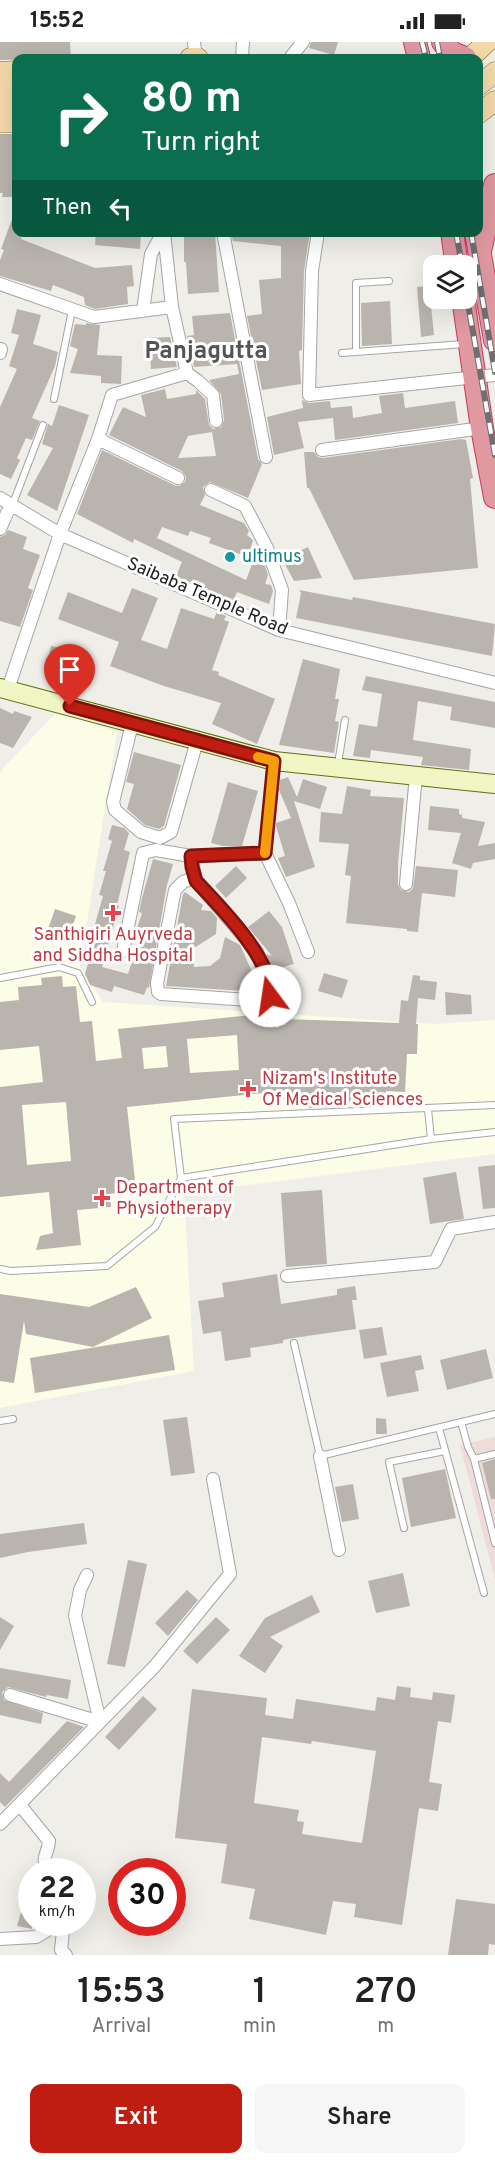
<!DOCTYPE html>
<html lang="en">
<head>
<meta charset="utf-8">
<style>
	:root { --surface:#fff; --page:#f6f6f6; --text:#222; --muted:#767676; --accent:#c01d12 }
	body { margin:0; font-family:Overpass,sans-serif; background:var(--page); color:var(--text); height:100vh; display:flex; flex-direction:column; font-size:22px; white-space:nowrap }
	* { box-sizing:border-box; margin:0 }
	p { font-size:20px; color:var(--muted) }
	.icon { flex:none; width:33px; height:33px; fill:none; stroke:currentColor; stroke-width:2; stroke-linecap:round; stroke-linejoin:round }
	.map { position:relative; height:1913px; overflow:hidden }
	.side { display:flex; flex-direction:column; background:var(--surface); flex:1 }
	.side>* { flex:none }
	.hud { position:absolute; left:12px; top:12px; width:471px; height:183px; border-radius:12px; box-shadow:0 6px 24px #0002; background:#0b6e4f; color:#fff; overflow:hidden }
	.fabs { position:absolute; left:423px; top:213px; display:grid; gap:12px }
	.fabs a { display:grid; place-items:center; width:54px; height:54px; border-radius:12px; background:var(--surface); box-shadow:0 6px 24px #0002; font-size:30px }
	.speed { position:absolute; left:18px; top:1816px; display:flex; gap:12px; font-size:30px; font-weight:700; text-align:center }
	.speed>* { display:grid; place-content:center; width:78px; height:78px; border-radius:50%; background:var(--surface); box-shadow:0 6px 24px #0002; line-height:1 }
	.speed small { font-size:15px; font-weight:400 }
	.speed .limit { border:9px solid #d22; background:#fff; color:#111 }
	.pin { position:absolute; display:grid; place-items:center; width:51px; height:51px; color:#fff; margin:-62px -26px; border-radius:50% 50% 50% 0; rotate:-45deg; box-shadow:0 0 6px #0007 }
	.pin .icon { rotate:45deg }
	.me { position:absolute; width:66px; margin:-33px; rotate:346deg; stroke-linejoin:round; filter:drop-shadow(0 0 4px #0008) }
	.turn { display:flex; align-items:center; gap:21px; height:126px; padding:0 30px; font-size:27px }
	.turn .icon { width:78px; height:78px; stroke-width:2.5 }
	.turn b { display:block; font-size:42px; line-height:51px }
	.then { display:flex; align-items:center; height:57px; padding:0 30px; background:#0003; gap:12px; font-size:22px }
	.eta { display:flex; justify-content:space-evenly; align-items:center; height:102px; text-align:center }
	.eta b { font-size:36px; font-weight:600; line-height:42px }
	.button { display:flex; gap:12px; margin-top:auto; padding:12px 30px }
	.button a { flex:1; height:69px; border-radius:12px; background:var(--accent); color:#fff; font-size:24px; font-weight:600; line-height:69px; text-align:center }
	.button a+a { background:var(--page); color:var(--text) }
	.status { display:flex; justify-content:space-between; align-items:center; height:42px; padding:0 30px; background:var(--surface); direction:ltr }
	.status svg { height:16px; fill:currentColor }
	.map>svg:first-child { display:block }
</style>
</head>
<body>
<div class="status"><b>15:52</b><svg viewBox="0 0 49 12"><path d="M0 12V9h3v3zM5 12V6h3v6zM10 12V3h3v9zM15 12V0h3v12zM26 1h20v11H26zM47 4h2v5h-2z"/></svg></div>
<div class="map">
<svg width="495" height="1913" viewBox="0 0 495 1913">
	<rect width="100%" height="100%" fill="#f0eee9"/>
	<path fill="#efdcda" d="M495,1395V1538L460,1403Z"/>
	<path fill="#fbfde6" d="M57,670L117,690L80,924L103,960L436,982L495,978V1112L184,1151L194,1329L0,1366V732L4,725Z"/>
	<path fill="#bab4ae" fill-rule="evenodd" d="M0,0H70L71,16L0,18Z
		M311,0H338L334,13L309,6Z
		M0,92H16V155H2L3,151H0Z
		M15,169L16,190H22L21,197L95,226L132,223L134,244L127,245L128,262L95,267L85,263L84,255L53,243L51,249L0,234V218L4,208L1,207Z
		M96,190H141L140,207L95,203Z
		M184,190H215L219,250L188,252L186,220H184Z
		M231,190H310L304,229L302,308L299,309L301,342L262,348L247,274L262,272L259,238L281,236V204L233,199Z
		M429,244L434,293L421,295L417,245Z
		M390,259L392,302L362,304L361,261Z
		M17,267L41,273L33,302L58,310L55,324L32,376L40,379L32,398L26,396L17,416L20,418L11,437L0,432V365L17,327L9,324L19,293L11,291Z
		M230,271L258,417L262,422L248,456L210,440L203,445L205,453L200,463L244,481L249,489L247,493L253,498L248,515L209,501L211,496L190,489L188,494L162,485L157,496L246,538L253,520L265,524L268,533L265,542L271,543L273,549L269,562L237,550L233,559L176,534L182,520L134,497L133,501L77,472L102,408L174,443L179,444L185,440L186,435L182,429L109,393L123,365L146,375L141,353L165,347L167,357L196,352V348L205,357L209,383L213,387L221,385L224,378L221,352L209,338L239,332L237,322L194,325L187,294L194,293L192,274ZM212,390L216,414L178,416L188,394Z
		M86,281L100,283L97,313L122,314L121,342L101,341V334L70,331L78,307L70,304L75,282L86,283Z
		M170,295L177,325L151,327L149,296Z
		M403,351L405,366L455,359L458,381L335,398L333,376L298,380L304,406L274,413L267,375L303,366L302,358L309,361L330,359L331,366L352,364L353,376L382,371L379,354Z
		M59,363L89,373L57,469L27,453L53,406L42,402L48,382L52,384Z
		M461,397L466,398L473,436L470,437L478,526L354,538L309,446H307L304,410H314L318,415L323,416Z
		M8,488L27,495L23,507L40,513L28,546L33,548L20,585L0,579V495L5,493Z
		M308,505L322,536L294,539L282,517Z
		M132,546L158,556L141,598L167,607L181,566L214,577L217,570L226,574L224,578L229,580L212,628L219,630L218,633L275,657L257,702L212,682L221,661L164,644L110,624L119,600L58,577L68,550L122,571Z
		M299,548L352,558L353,555L495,582L492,614L296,576L301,551Z
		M51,604L78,609L72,639L45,633Z
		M303,617L340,627L335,657H339L335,679L339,680L334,711L279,703Z
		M366,634L495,660V686L450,678L452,665L418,659L413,698L471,707L469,728L421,723L423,715L371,708L370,716L353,714L359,682L377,685L382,652L362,648Z
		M0,666L13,672L14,669L32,675L13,706L0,701Z
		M134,710L181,723L164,784L159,787L145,783L127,767L134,742L126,740Z
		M288,735L297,755L303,737L327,745L320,767L294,759L315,825L286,835L278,816L285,814L276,784V781L291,776L279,748L280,738Z
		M228,740L258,749L242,804H223L211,801Z
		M347,744L371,748L370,754L404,756L398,822V842L401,848L409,850L413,846L416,824L458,828L455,855L422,851L418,890L407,889V887L346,881L351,834L345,833L349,802L319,800L321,770L342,772Z
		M430,764L459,767V772L462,773V776L485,780L478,804L495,801V817L473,821L471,827L452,821L461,791L428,788Z
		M112,783L124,786L129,791L124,808L130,810L117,863L119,864L102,925L128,932L139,898L134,896L142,871L139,870L142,856L153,817L173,822L167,843L149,946L147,945L144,953L114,944L112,950L90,943L85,932L89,918H86L96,886H94L103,854L99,853L106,829H103L112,799L108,797Z
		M236,824L247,836L226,856L215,844Z
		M185,850L203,863L201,868L211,869L217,876L216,892L194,906V925L210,924L220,916L225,895L240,903L261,950L166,944L183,852Z
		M55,867L76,874L69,894L48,887Z
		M269,869L282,885L294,922L272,928L266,912L272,914L248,885Z
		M324,931L348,938L342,956L318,949Z
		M413,933L420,934V938L437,940L435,958L418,956L416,982H418L417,1012H407L405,1050L386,1049V1055L368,1054V1061L339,1060V1065L309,1066V1058L282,1057V1049L127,1065L135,1138L121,1140L122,1150L110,1152L111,1165L77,1168L81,1203L36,1208L40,1194L53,1191L49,1150L0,1155V1045L43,1040L39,1004L0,1008V960L19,958L18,945L42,943L41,936L62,934L63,945L76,944L80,980L92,979L96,1019L122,1016L118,987L270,971L276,986L286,982L284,977L399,981L401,958L408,959ZM237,993L239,1028L190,1031L187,997ZM166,1004L168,1025L144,1027L142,1006ZM66,1060L71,1119L27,1123L22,1063Z
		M445,950L471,953L472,972L446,973Z
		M495,1123V1166L483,1167L478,1125Z
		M456,1130L464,1177L430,1182L423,1136Z
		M322,1148L327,1222L286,1225L281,1151Z
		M277,1232L281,1262L337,1253V1247L355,1244L357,1258H352L356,1287L293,1296L283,1298V1301L250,1306L251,1315L225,1319L221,1289L203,1292L198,1259L224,1255L222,1241Z
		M136,1245L152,1276L93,1305L26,1292L24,1279L14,1341L0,1339V1252L89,1265Z
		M382,1285L387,1313L364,1317L359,1288Z
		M169,1293L175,1328L35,1351L30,1316Z
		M486,1307L493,1336L447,1348L440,1318Z
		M421,1313L424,1327L415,1329L419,1349L387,1355L380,1321Z
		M187,1375L195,1431L171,1434L163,1378Z
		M376,1376L386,1377L387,1392H376Z
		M495,1417V1457H491L482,1421Z
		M445,1427L456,1476L411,1485L402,1436Z
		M353,1442L359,1477L342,1480L335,1445Z
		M84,1481L87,1502L28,1510L0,1516V1492Z
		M128,1518L147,1522L125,1625L107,1622Z
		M403,1531L410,1564L376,1571L368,1539Z
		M187,1548L198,1558L168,1594L155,1581Z
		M312,1553L320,1570L270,1595L283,1604L265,1631L239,1614L265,1576Z
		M0,1575L14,1584L0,1608Z
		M216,1575L230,1588L197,1622L183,1609Z
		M0,1626L71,1638L68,1657L47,1653L46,1655L8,1645L2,1650L4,1658L43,1671L41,1682L0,1673Z
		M397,1644L411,1646L410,1655L432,1658L433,1650L455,1653L451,1681L438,1679L429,1740L442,1742L438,1769L419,1766L402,1883L354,1875L356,1862L333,1859L326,1893L249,1877L255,1847L221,1841L227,1802L175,1796L192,1647L267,1656L265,1673L293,1677L296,1657L375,1669L377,1655L395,1658ZM262,1695L311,1702L312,1699L376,1709L362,1801L302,1792L304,1780L297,1779L299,1768L254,1761Z
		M143,1654L157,1667L119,1708L105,1695Z
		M67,1679L84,1685L5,1765L0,1760V1731L9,1740Z
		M456,1857L495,1862V1903L489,1902L488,1913H448Z
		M21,1870L32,1873V1887L17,1884Z"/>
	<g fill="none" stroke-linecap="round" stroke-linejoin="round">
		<defs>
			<path id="lane" d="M356,310V241L389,239
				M342,311L464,302
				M54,357L72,268
				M12,464L43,383
				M338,722L345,678
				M0,936L59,925L78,931L92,960
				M428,1067L431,1097
				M181,1136L431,1097L495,1090
				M0,1227L11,1229L107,1224L155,1185L181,1136L174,1077L495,1063
				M294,1301L320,1414L495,1372
				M0,1379L13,1377
				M461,1380L468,1405L474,1417L495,1501
				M439,1386L484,1551
				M474,1417L495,1412
				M404,1486L389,1420L445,1409"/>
			<path id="street" d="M194,0L196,16
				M242,16L243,0
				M290,16L303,0
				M223,190L266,415
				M318,190L312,229L309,353L495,333
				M0,242L94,275L172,265
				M143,269L151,212L163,190
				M0,311L1,307
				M187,331L198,339L213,353L216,379
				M98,397L178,436
				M322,408L482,386
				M211,448L245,464L267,506L282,548L279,588
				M0,456L60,492L279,588L495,641
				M0,487L7,471L12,464
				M8,647L60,492L98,397L112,353L187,331L172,265L164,190
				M132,682L113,760L115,768L141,790L160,796L171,790L197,699
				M265,811L289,861L308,910
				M191,814L196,839L257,910L270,947V954L265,959L161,952L158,950L157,941L175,848L183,840L195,835
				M406,842L416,733
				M123,909L143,811L156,808L191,814L265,811L274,719
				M287,1234L435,1220L451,1187L495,1180
				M320,1414L339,1508
				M10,1653L100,1680L75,1574L80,1548L87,1533
				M20,1763L49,1799C48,1815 39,1814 50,1830
				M0,1782L155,1624L230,1532L213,1437
				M52,1882L63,1889L61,1908L66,1913
				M0,1897L36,1895L51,1886L53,1881"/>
			<path id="secondary" d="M0,646L274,719L495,742"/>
			<path id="primary" d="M190,16H198
				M470,16L487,0
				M0,30L16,29
				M0,44L16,43
				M478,44L495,30
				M0,63L16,62
				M478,72L495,59
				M0,80H16"/>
			<path id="highway" d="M415,0L419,16
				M443,0L452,11L465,16
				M452,190L457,224
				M476,190L495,298
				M480,209L495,143
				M463,256L482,386L495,455"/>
		</defs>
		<use href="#lane" stroke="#a5a5a5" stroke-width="8"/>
		<use href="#street" stroke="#a5a5a5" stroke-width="14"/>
		<use href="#secondary" stroke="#60710f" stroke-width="20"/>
		<use href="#primary" stroke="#906d0e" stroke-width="21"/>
		<use href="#highway" stroke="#cc3862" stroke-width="24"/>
		<use href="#lane" stroke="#fff" stroke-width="6"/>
		<use href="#street" stroke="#fff" stroke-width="12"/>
		<use href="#secondary" stroke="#eff5c3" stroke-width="18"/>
		<use href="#primary" stroke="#f4d9aa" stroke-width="20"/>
		<use href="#highway" stroke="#e098a1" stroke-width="22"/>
		<defs>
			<path id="rail" d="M422,0L426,16
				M437,0L440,16
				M456,190L462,224
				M471,190L495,330
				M466,251L495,413"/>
		</defs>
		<use href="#rail" stroke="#6f6f6f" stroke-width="6"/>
		<use href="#rail" stroke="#fff" stroke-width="4" stroke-dasharray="11" stroke-linecap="butt"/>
	</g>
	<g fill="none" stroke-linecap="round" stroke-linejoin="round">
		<defs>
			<path id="route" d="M70,664L274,719L265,811L191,814L192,825L196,839C220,865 274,918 270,954"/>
		</defs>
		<use href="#route" stroke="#7d130c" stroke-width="15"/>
		<use href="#route" stroke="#c01d12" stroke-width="10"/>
		<path stroke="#f59e0b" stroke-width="10" d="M258,715L274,719L265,811"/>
	</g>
	<circle fill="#0f9aa8" stroke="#fff" stroke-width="2" cx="230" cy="515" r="6"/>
	<g fill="#e0444e" stroke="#fff" stroke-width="2">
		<path d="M110 862h6v6h6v6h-6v6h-6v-6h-6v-6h6z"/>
		<path d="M245 1038h6v6h6v6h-6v6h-6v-6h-6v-6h6z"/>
		<path d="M99 1147h6v6h6v6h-6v6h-6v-6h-6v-6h6z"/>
	</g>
	<g text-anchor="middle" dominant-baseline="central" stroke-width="6" stroke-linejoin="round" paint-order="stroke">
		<g font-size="18" fill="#0d838f" stroke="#fff" text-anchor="start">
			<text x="242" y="515">ultimus</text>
		</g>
		<g font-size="18" fill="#212121" stroke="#fff">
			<text transform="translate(207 555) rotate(23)">Saibaba Temple Road</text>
		</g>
		<g font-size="18" fill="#be3a42" stroke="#fff" text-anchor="start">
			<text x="113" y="893" text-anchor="middle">Santhigiri Auyrveda<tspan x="113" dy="21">and Siddha Hospital</tspan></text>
			<text x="262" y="1037">Nizam's Institute<tspan x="262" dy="21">Of Medical Sciences</tspan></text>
			<text x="116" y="1146">Department of<tspan x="116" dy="21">Physiotherapy</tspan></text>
		</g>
		<g font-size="24" font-weight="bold" fill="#545454" stroke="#fff">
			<text x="206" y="310">Panjagutta</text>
		</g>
	</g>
</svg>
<div class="fabs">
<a><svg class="icon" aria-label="layers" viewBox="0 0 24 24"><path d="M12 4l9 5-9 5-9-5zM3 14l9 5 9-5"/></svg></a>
</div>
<div class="speed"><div>22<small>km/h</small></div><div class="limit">30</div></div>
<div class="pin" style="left:70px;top:664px;background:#d93025"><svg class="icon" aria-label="arrive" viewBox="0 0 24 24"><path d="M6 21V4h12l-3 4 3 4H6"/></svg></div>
<svg class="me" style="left:270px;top:954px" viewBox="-20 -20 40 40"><circle r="19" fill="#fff"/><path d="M0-13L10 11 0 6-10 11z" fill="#c01d12"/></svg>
<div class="hud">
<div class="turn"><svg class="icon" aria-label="right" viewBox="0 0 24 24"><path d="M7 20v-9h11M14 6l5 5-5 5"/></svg><div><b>80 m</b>Turn right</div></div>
<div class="then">Then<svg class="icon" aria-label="left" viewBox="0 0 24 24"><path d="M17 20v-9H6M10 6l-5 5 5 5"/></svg></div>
</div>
</div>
<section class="side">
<div class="eta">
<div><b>15:53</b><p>Arrival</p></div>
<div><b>1</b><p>min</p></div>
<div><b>270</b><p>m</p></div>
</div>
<div class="button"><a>Exit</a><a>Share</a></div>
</section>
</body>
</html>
